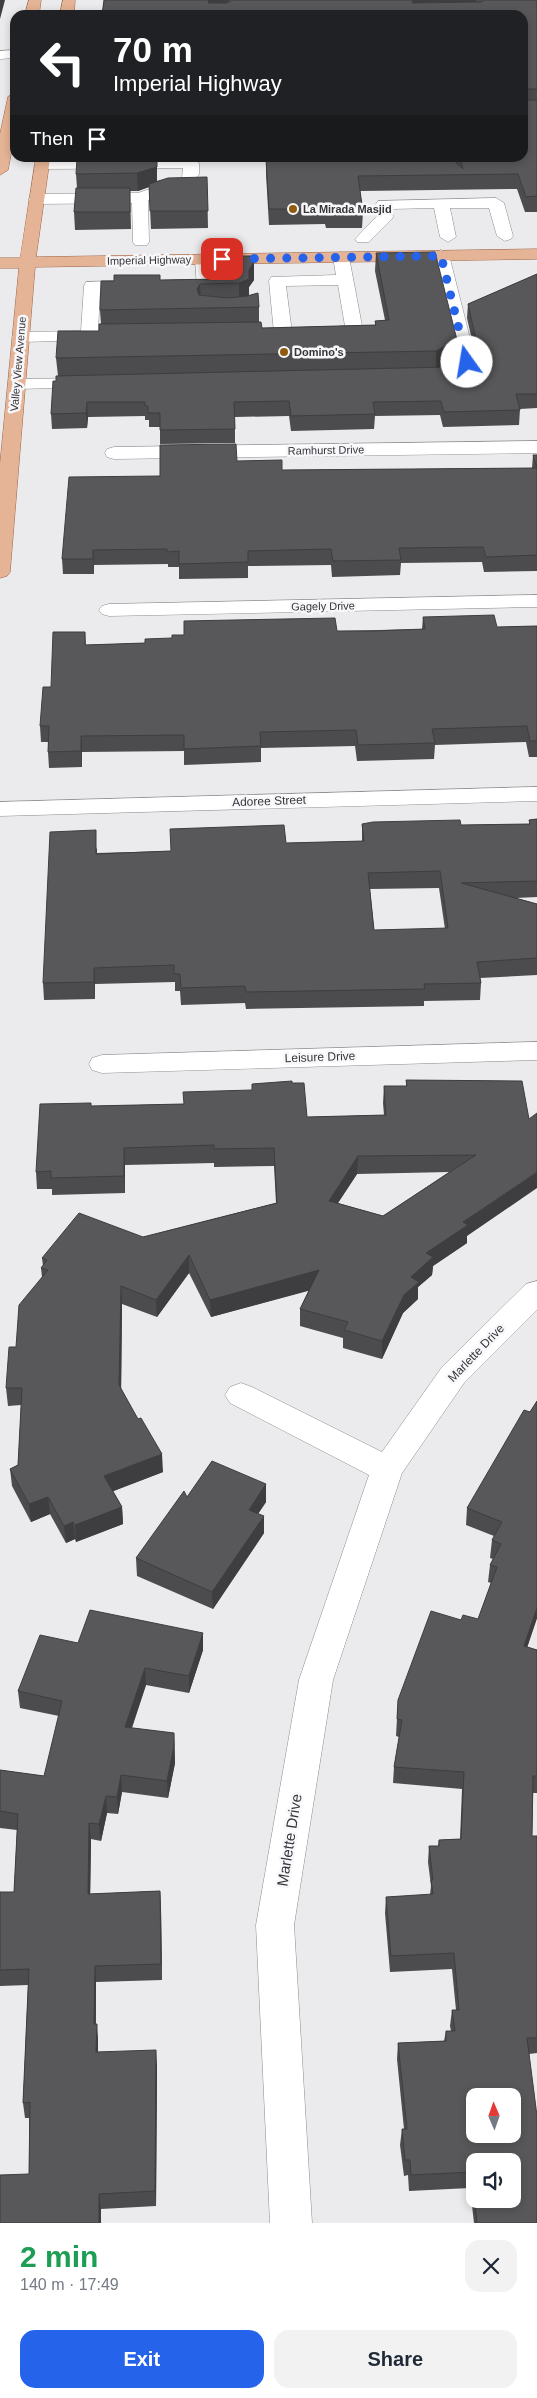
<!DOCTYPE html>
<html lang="en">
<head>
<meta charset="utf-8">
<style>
	:root { --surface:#fff; --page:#f2f2f3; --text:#1f2937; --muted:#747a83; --accent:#2563eb }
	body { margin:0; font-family:Arial,sans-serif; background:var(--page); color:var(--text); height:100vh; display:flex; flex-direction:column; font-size:19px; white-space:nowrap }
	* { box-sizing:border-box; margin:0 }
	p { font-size:16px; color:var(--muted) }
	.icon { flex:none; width:28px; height:28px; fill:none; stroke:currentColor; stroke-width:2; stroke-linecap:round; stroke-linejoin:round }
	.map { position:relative; height:2223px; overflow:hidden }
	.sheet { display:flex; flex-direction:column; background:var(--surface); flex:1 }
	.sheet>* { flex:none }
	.hud { position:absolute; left:10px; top:10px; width:518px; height:152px; border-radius:15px; box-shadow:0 2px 8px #0003; background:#202124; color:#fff; overflow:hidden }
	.needle { width:32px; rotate:358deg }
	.fabs { position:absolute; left:466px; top:2088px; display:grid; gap:10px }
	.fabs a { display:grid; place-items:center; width:55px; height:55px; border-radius:10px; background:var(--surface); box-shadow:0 2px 8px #0003; font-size:25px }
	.pin { position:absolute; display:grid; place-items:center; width:42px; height:42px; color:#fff; margin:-21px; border-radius:10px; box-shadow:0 2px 8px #0006 }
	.me { position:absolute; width:55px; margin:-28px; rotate:347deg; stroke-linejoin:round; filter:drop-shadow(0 0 4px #0008) }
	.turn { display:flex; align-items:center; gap:18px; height:105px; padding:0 20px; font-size:22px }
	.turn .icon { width:65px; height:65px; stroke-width:2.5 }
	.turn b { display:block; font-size:35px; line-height:42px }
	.then { display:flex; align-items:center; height:48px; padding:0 20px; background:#0003; gap:10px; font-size:19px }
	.round { display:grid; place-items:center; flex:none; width:52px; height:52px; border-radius:15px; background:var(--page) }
	.head { display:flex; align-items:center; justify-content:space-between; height:85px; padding:0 20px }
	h1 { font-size:30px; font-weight:700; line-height:38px; color:#1e9e55 }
	.cta { display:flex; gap:10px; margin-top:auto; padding:10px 20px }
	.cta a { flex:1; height:58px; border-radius:15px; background:var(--accent); color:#fff; font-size:20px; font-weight:700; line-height:58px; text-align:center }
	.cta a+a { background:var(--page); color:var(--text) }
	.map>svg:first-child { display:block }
</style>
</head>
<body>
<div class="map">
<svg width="537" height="2223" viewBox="0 0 537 2223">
	<rect width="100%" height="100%" fill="#ebeaed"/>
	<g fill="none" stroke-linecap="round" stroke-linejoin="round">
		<defs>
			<path id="minor" d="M15,50V58L0,59V51Z
				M191,158L199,163V174L193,184L148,200L149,242L147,245H135L133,242L132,203L36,204L28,199L36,194L138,193L182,178L183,168L42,169L34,164L37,161Z
				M496,198L504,203L513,236L511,239L505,241L497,236L489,208H450L456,237L448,242L440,237L434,208L392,209L393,217L391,220L369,242H357L355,239L377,216L376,204L378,201Z
				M441,250L449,255L476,362L473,366L436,381L430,380L427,376L430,372L458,360L433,255Z
				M341,252L349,257L363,331L360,335L317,336L314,332L317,328L345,326L338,285L286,286L292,333L289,337H277L274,333L269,281L271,277L336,275L333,257Z
				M203,255L211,260L217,315L214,319H202L199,315L195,260Z
				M138,280L144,281L146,285L144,289L100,291L98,332L104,336L101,340L21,342L15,341L12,337L15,333L21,332L81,331L84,286L86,282Z
				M91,378L97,379L100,383L97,387L17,389L11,388L8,384L11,380L17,379Z
				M537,441V453L114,459L107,457L105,453L107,449L114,447Z
				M537,595V607L109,616L102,614L99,610L102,606L109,604Z
				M537,787V801L0,816V802Z
				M537,1042V1060L102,1073L92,1070L89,1064L92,1058L102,1055Z
				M537,1281V1310L464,1383L402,1473L333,1680L294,1925L312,2223H270L256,1925L299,1680L369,1475L230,1403L225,1395L230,1387L241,1383L252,1387L382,1452L442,1367L526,1284Z"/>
			<path id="major" d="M29,0H41L39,15H25Z
				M63,0H75L74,15H60Z
				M15,93V133L8,170L0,175V134L8,97Z
				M36,158H50L36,257L537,249V259L35,267L10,572L7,576L0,578V464L19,268H0V258H20Z"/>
		</defs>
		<use href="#minor" stroke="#8c8b8e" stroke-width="1"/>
		<use href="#major" stroke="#9c6647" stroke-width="1"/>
		<use href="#minor" fill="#fff" fill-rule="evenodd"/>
		<use href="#major" fill="#e5b395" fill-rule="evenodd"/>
	</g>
	<path fill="#4c4b4d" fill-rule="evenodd" d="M104,0H232L227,3H228L233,0H537V212H525L517,189L360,191L363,212L362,228H326L325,224L269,225L266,174V159L333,158H451L456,163L455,158H522V15H102Z
		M157,158V181L207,177L208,228L151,229L149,187L138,191H130L131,229L75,230L74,212L77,188L76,174Z
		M376,253L456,359L439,368L447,367L475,353L467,318L468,304L537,274V408L520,409L519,425L443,427L440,415L375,416L374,429L291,431L289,416L235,417V443L160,444V427H149V420H145V416L88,417L87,428L52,429L51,414L56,381L58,376L56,358L99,331L101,324L100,310L160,280L220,279V256L254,262V280L249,287V296L259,307V322L262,328L375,325V321L385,320L375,271Z
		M533,455H537V571L484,572L482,562L401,563L400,575L332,577L331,565L248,566V578L179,579V567H168V564L94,565V574H63L62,559L160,476L237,461L282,470L532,468Z
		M423,617L497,627L537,626V757H529L526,742L435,745L434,759L357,761L355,746L261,748V762L184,765V751L82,752V767L49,768L48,752V742H41L40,726L51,687L85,632L86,645L145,643L337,631L422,629Z
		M537,819V897L516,898L537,904V975L480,978L481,983L480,1000L424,1001V1006L246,1009L245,1003L181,1005L180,991H175V982L95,984V999L44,1000L43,983L97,847V853L171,851L286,843L362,841V824L461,825L529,824V820ZM439,888L445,929L374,930L370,889Z
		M406,1080L522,1081L467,1236V1243L433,1266L432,1275L418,1287V1299L403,1313L382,1359L343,1348V1338L300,1326V1309L309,1290L211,1317L189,1273L157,1317L122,1304L121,1388L163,1472L113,1491L122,1507L123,1524L76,1542L75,1539L66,1543L50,1514L31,1522L12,1486L10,1469L18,1465L21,1405L8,1406L6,1388L16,1347L42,1277L41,1268L43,1266L42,1258L143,1237L276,1203L274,1166L214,1167V1163L125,1165V1193L52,1195V1189H37L36,1172L91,1106L184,1104L252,1090L292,1083L307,1117L384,1115L383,1103L384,1086H406ZM449,1172L383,1216L338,1203L357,1174Z
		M537,1401V1618L527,1647L537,1650V1793H533L532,1836H537V2053L529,2054L537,2223H474L470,2188L409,2191L408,2175L404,2176L400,2145L402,2129H404L397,2059L398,2043L444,2041L446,2031H451L450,2026L452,2010H456L452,1969L390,1972L385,1913L386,1897L430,1895L431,1886L428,1862L429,1846H438L439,1840L460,1839L462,1789L393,1783L394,1767L399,1737L396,1736L398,1700L461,1620L478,1619L491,1583L488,1582L490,1565L493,1559L490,1558L492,1540L494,1536L466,1525L467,1508Z
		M266,1484V1502L258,1514L264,1533L213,1609L137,1576L136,1558L187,1497Z
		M203,1633V1650L189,1693L146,1685L132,1728L174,1733L175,1763L168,1798L122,1792L118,1814L107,1813L101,1841L91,1839L90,1894L160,1891L161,1908L162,1980L96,1982V2024L98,2040V2052L157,2065L156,2206L101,2209L29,2174V2118H25L23,2103L28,1985L0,1986V1892H14L17,1830L0,1828V1770L44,1776L59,1716L20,1708L18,1691L78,1643Z"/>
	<path fill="#3e3d3f" d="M0,0H5L0,19Z
		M209,0H232L209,13Z
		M413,0H476V5L412,13Z
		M375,11V15H367Z
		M157,158V184L138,191L137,173Z
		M254,262V280L249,287V297L239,301V283Z
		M200,284L201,302L197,289Z
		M457,340L456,359L436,369V351Z
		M87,402L88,417L87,428L86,413Z
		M93,550L94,565V574L93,559Z
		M81,736L82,752V767L81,751Z
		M94,968L95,984V999L94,982Z
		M124,1148L125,1165V1193L124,1176Z
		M358,1156L357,1174L328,1218L329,1201Z
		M537,1172V1188L467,1236V1243L433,1266L432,1275L418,1287V1299L403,1313L382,1359V1341L411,1277L426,1253L463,1222Z
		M189,1255V1273L157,1317L156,1300Z
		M319,1270V1288L211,1317L210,1300Z
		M121,1286L122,1304L121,1403L119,1385Z
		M162,1454L163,1472L106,1494L104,1476Z
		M266,1484V1502L249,1527V1510Z
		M48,1497L50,1514L31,1522L29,1504Z
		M122,1507L123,1524L76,1542L75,1525Z
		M264,1516V1533L213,1609L212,1592Z
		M73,1522L75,1539L66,1543L64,1526Z
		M537,1608V1618L522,1663L524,1646Z
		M203,1633V1650L189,1693V1676Z
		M145,1668L146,1685L126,1744L125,1727Z
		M174,1733L175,1763L168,1798L167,1781Z
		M121,1775L122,1792L118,1814L117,1797Z
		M106,1796L107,1813L101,1841L99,1824Z
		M89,1823L91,1839L90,1911L88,1894Z
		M160,1891L161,1908L162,1980L161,1964Z
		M95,1966L96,1982L95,2040L94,2024Z
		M97,2024L98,2040V2067L96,2052Z
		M156,2050L157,2065L156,2206L155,2191Z
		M99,2194L101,2209V2223H99Z"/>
	<path fill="#58575a" stroke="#3e3d3f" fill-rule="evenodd" d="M104,0H209L208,3H228L233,0H413L412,3L482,2L484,0H537V89H522V15H397L375,11L367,15H102Z
		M522,100H537V196L526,197L518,174L358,176L363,212L326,213L325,209H269L266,159L335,158H451L463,169L460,158H522Z
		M94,158H157V167L137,173L76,174L77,159H93Z
		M207,177L208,211H150L149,184L168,178Z
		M76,188H130V212H74Z
		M435,252L457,340L436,351L56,358L58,331H99V324L261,322L262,328L376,325L375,321L389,320L376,253Z
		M220,256H254V262L249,270V279L239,283L200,284L197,289L199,295L227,298L247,296L258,293L259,307L100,310L101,281H114V275H160V280L221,279Z
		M537,274V394H516L520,410L444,412L441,401L373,402L375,414L291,416L289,401L234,402L235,429L160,430V413H148V406H145V402H87L86,413L51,414L53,381H56V376L447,367L475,353L478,349L468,304Z
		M236,444L237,461L282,460V470L537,468L533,455H537V555L486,557L483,547L399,548L401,560L333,561L331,549L248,551V562L179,564V551L167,552V549L93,550V559H62L69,477L160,476V445Z
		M494,615L497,627L537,626V741H530L527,726L432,729L435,743L358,745L356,730L260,732L261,746L184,749V735L81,736V751L48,752L49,726H40L43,687H51L53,632H85V645L145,643V639L172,638V635H184V621L335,618L337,631H373L425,629L423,617Z
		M537,819V881L461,883L537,904V958L477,962L481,983L424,984L425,989L246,992L245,986L181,988L180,974H174V965L94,968V982L43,983L50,832L96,830V854L171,851L170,829L284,825L286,843L364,841L362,824L373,822L460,820L461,825L530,824L529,820ZM440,871L448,928L374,930L368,873Z
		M406,1080L522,1081L529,1119L537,1113V1172L463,1222L468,1225L426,1253L433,1257L411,1277L419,1282L404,1295L382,1341L344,1330L348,1322L300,1309L319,1270L210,1300L189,1255L156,1300L121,1286L119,1385L138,1419L141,1418L162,1454L104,1476L122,1507L75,1525L73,1522L64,1526L48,1497L29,1504L10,1469L18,1465L22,1388H6L9,1347H16L19,1305L48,1270L41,1268L47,1260L42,1258L79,1213L143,1237L277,1203L274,1148L214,1149V1145L124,1148V1176L51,1178V1171L36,1172L40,1104L91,1103V1106L184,1104L183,1092L252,1090V1084L292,1081V1083H304L307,1117L386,1115L384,1086H407ZM476,1155L383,1216L329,1201L358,1156Z
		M537,1401V1608L524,1646L537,1650V1776H533L532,1836H537V2038H527L537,2116V2223H477L472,2172L411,2175L410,2160H405L402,2129H407L398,2043L446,2041V2031H455L452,2010H459L454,1953L391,1956L386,1897L433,1894L431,1880H433L429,1846H439V1840L461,1839L464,1772L394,1767L402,1720L397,1719L398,1700L431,1611L461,1620L463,1615L478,1619L497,1567L490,1565L501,1544L492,1540L502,1522L467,1508L524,1410L530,1412ZM475,2096H512V2134H475ZM475,2161H512V2199H475Z
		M212,1461L266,1484L249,1510L264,1516L212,1592L136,1558L184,1491L187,1497Z
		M90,1610L203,1633L189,1676L145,1668L125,1727L174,1733V1746L167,1781L121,1775L117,1797L106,1796L99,1824L89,1823L88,1894L160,1891L161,1964L95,1966L94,2024H97L96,2052L156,2050L155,2191L99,2194V2223H0V2175L29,2174L30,2102L23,2103L29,1969L0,1970V1892H14L18,1814L0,1811V1770L44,1776L62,1701L18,1691L40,1635L78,1643Z"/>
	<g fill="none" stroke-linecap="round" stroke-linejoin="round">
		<path stroke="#2563eb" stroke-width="9" stroke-dasharray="0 16.2" d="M222,259L441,256L467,362"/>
	</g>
	<g fill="#8f5c0c" stroke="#f8f7fb" stroke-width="2">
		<circle cx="293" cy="209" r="5"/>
		<circle cx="284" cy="352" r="5"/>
	</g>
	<g text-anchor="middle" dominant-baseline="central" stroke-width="5" stroke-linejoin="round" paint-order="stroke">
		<g font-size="11" font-weight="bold" fill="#373637" stroke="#f8f7fb" text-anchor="start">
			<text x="303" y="209">La Mirada Masjid</text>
			<text x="294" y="352">Domino's</text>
		</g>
		<g font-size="11" fill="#373637" stroke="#f8f7fb">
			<text transform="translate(149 260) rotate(-1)">Imperial Highway</text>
			<text transform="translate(18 364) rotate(-85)">Valley View Avenue</text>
			<text transform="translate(326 450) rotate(-1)">Ramhurst Drive</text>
			<text transform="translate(323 606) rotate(-1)">Gagely Drive</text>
		</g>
		<g font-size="12" fill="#373637" stroke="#f8f7fb">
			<text transform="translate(269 801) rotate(-2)">Adoree Street</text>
			<text transform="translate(320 1057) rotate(-2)">Leisure Drive</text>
			<text transform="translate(476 1353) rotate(-46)">Marlette Drive</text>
		</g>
		<g font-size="15" fill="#373637" stroke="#f8f7fb">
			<text transform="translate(289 1840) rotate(-81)">Marlette Drive</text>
		</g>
	</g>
</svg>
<div class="fabs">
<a><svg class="needle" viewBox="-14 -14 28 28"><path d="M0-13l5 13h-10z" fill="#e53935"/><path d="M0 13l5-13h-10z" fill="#747a83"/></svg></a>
<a><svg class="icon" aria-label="sound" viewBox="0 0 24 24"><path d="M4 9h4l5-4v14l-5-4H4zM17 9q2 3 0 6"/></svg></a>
</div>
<div class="pin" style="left:222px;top:259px;background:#d93025"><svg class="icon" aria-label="arrive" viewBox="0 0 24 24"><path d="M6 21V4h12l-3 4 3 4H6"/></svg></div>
<svg class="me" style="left:467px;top:362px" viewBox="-20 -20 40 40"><circle r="19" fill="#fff"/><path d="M0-13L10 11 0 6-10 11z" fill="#2563eb"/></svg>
<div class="hud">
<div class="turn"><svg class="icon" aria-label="left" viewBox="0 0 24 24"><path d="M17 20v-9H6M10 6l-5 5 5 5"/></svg><div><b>70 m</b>Imperial Highway</div></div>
<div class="then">Then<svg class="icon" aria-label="arrive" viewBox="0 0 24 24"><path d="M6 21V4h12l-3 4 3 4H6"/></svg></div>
</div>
</div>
<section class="sheet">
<div class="head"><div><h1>2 min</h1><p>140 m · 17:49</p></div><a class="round"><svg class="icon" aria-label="close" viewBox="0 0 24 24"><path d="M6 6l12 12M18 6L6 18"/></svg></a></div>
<div class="cta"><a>Exit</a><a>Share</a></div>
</section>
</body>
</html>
